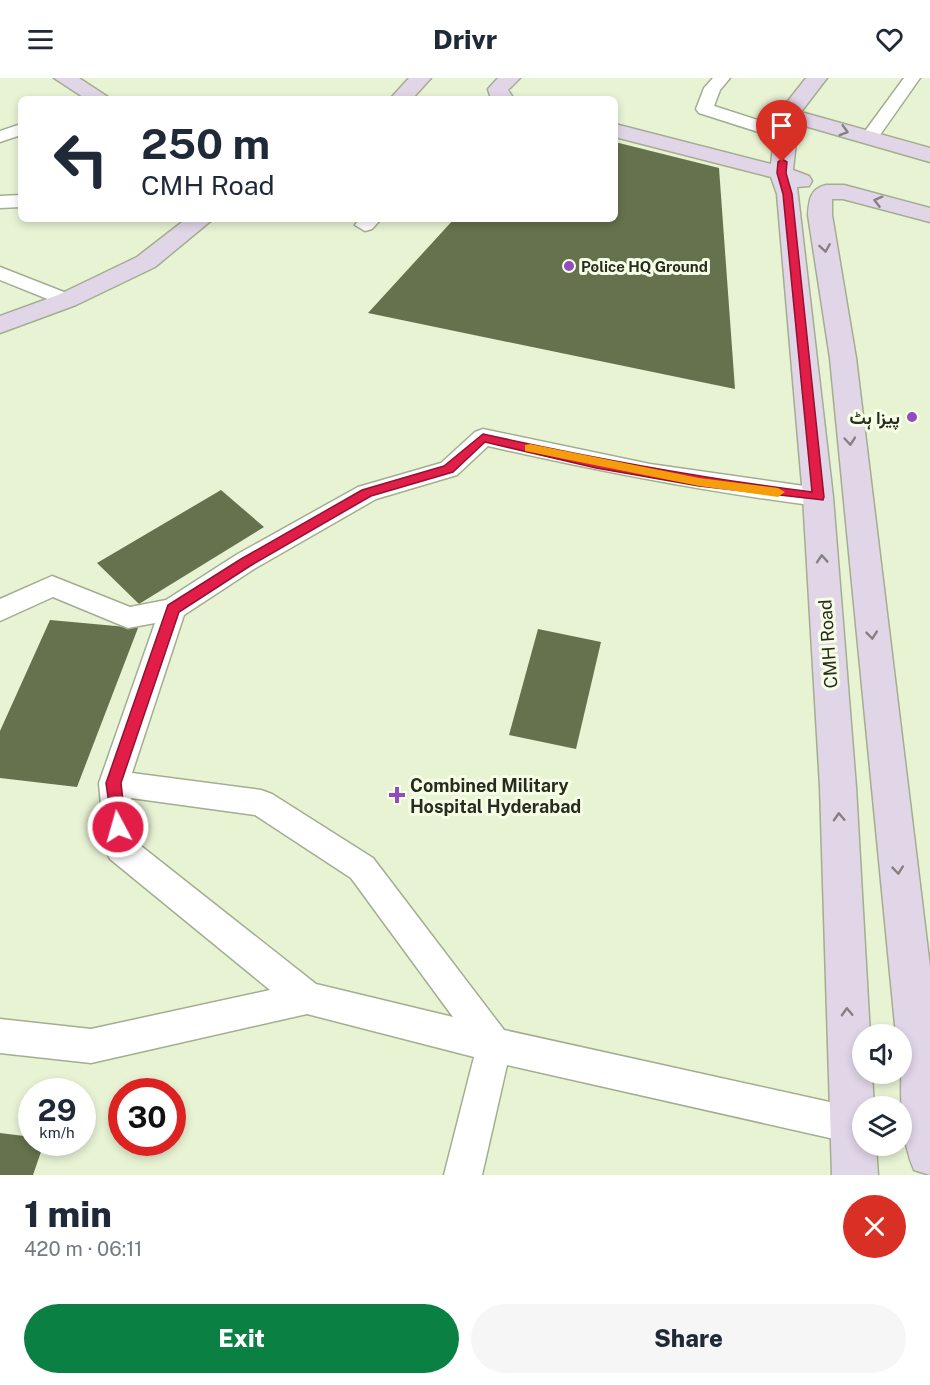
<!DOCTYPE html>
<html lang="en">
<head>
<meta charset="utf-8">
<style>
	:root { --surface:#fff; --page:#f6f6f7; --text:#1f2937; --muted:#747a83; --accent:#0b8043 }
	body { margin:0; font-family:"Public Sans",Vazirmatn,sans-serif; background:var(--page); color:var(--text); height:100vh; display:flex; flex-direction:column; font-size:22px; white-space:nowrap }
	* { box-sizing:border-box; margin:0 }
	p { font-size:20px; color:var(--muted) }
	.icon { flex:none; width:33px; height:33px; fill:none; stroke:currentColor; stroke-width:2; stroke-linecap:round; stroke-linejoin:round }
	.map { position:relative; height:1097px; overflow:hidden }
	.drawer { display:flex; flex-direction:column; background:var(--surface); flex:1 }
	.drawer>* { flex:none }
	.hud { position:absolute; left:18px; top:18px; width:600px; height:126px; border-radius:9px; box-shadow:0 3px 9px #0003; background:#fff; color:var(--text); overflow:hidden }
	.tools { position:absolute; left:852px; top:946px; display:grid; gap:12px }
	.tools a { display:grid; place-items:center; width:60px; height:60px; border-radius:50%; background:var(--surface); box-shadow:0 3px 9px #0003; font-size:30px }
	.speed { position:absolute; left:18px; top:1000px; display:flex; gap:12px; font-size:30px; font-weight:700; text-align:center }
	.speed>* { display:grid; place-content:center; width:78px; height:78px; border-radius:50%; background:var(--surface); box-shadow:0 3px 9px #0003; line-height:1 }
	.speed small { font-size:15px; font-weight:400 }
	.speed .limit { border:9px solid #d22; background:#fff; color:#111 }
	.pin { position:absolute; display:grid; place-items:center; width:51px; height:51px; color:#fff; margin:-62px -26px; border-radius:50% 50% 50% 0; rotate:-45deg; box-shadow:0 0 6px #0007 }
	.pin .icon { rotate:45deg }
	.me { position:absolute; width:66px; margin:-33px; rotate:354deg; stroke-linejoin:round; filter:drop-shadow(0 0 4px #0008) }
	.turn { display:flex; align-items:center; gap:21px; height:126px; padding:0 24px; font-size:27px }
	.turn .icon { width:78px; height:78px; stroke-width:2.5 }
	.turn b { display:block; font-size:42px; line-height:51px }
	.round { display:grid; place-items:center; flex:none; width:63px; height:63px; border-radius:32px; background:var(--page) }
	.overview { display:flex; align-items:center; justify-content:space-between; height:102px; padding:0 24px }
	h1 { font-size:36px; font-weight:800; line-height:45px }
	.button { display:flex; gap:12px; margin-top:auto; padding:12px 24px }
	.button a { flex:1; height:69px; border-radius:36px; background:var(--accent); color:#fff; font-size:24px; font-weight:800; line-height:69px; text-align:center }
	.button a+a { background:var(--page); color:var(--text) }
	header { display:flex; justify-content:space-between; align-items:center; height:78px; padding:0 24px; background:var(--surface); font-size:27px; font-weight:800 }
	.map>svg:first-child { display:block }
</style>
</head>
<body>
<header><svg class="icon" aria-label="menu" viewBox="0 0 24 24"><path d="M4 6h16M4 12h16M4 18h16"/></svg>Drivr<svg class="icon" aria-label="heart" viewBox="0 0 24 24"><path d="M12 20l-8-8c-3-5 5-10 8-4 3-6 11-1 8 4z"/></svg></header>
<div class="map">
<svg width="930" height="1097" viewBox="0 0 930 1097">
	<rect width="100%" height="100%" fill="#e8f3d4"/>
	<path fill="#66724d" d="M615,64L719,90L735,311L368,235L454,141H615Z
		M221,412L264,449L139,526L97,485Z
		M50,542L138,550L77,709L0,700V653Z
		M538,551L601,564L576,671L509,657Z
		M0,1055L32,1059V1065H44L33,1097H0Z"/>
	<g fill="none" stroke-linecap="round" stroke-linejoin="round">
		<defs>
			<path id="street" d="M713,0H730L720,12L714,28L792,53L795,57L792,61H780L699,35L696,31L704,10Z
				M904,0H920L875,64H863L860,60Z
				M21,46V57L0,64V53Z
				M21,117V129L0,130V118Z
				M360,141H381L372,151L365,153L355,147Z
				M0,189L74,218L77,222L74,226H60L0,202Z
				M483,351L650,386L818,410L827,413L830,419L827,425L818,428C707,414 597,393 488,368L457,397L376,421L254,491L184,537L132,695L261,712L272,716L373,780L504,952L852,1029L862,1033V1061L852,1065L507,987L482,1097H444L474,979L307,936L91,985L0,975V941L91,951L270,912L110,781L105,771L99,705L155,545L128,550L53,519L0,543V521L52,498L130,529L166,522L236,477L358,409L441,385L475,354ZM131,720L255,737L351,800L453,939L316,906L136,764Z"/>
			<path id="secondary" d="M54,0H79L111,21H86Z
				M409,0H431L412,21H390Z
				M498,0H520L508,12L514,21H491L488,11Z
				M806,0H827L801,34L930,70V84L798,46L793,92L809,98L812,103L809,108L797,109L833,419L856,709L870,957H862V996H872L874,1029H862V1068H876L878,1097H832L820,709L803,419L777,116L771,99L615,59V46L771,86L777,37Z
				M826,107H844L930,130V144L843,121H832V137L856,280L930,889V1097L914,1092C896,1050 902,1000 902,957H896L830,280L808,137C809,122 810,111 826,107Z
				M186,141H213L155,189L76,227L0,255V238L58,217L137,179Z"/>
		</defs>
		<use href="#street" stroke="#a3ad90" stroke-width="3"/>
		<use href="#secondary" stroke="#a3ad90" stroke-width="3"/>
		<use href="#street" fill="#fff" fill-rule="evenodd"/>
		<use href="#secondary" fill="#e1d6e8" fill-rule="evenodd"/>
	</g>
	<defs><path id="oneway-chevron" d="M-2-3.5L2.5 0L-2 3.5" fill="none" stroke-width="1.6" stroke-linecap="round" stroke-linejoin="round" transform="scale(1.5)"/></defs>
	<g stroke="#848184">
		<use href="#oneway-chevron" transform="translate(844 53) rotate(16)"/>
		<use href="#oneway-chevron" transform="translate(878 123) rotate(-165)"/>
		<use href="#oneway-chevron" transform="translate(825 170) rotate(81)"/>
		<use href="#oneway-chevron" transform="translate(850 363) rotate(85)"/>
		<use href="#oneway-chevron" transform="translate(822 481) rotate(-94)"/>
		<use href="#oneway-chevron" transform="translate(872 557) rotate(84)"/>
		<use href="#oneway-chevron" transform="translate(839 739) rotate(-92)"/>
		<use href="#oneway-chevron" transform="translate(898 792) rotate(84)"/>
		<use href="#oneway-chevron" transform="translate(847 934) rotate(-92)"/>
	</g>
	<path fill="#e11d48" stroke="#92132f" stroke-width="1.5" d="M782,81L787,84L786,95L792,116L824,419L823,422L699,408L596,390L485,364L453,394L371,418L250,488L179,534L121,705L126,749L124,754H113L106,705L168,527L241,481L362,412L444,388L483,356C592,380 700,400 812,414L783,116L777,95L778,84Z"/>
	<path fill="#f59e0b" d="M530,366L699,400L778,410L785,414L778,419L699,408L525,373V367Z"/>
	<g fill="#934bbf" stroke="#f6ffe6" stroke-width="2">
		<circle cx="569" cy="188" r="6"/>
		<circle cx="912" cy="339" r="6"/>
		<path d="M394 708h6v6h6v6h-6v6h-6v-6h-6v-6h6z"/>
	</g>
	<g text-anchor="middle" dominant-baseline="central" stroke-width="6" stroke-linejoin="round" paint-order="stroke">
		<g font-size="15" font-weight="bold" fill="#282c20" stroke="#f6ffe6" text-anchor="start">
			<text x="581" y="188">Police HQ Ground</text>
		</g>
		<g font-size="18" font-weight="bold" fill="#282c20" stroke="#f6ffe6" text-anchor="end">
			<text x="900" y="339">پیزا ہٹ</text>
			<text x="410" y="707" text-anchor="start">Combined Military<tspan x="410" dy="21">Hospital Hyderabad</tspan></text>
		</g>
		<g font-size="18" fill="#282c20" stroke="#f6ffe6">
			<text transform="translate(828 566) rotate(-94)">CMH Road</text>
		</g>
	</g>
</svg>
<div class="tools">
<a><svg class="icon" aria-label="sound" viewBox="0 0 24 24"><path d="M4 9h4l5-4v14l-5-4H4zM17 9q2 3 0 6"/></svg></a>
<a><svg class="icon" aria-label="layers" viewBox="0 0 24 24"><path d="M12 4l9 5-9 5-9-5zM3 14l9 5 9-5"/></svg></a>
</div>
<div class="speed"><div>29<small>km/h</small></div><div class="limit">30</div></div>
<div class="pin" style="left:782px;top:84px;background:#d93025"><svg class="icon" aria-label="arrive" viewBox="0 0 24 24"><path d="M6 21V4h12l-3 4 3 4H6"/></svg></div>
<svg class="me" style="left:118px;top:749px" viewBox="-20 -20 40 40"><circle r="17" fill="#e11d48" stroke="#fff" stroke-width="3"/><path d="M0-11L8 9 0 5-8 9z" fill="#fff"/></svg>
<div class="hud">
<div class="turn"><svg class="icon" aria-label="left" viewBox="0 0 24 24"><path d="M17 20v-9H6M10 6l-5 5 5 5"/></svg><div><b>250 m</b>CMH Road</div></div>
</div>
</div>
<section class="drawer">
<div class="overview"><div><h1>1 min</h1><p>420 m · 06:11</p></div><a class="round" style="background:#d93025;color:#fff"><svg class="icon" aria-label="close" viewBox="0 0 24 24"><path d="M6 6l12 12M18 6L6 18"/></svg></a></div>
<div class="button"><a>Exit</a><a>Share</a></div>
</section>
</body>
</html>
